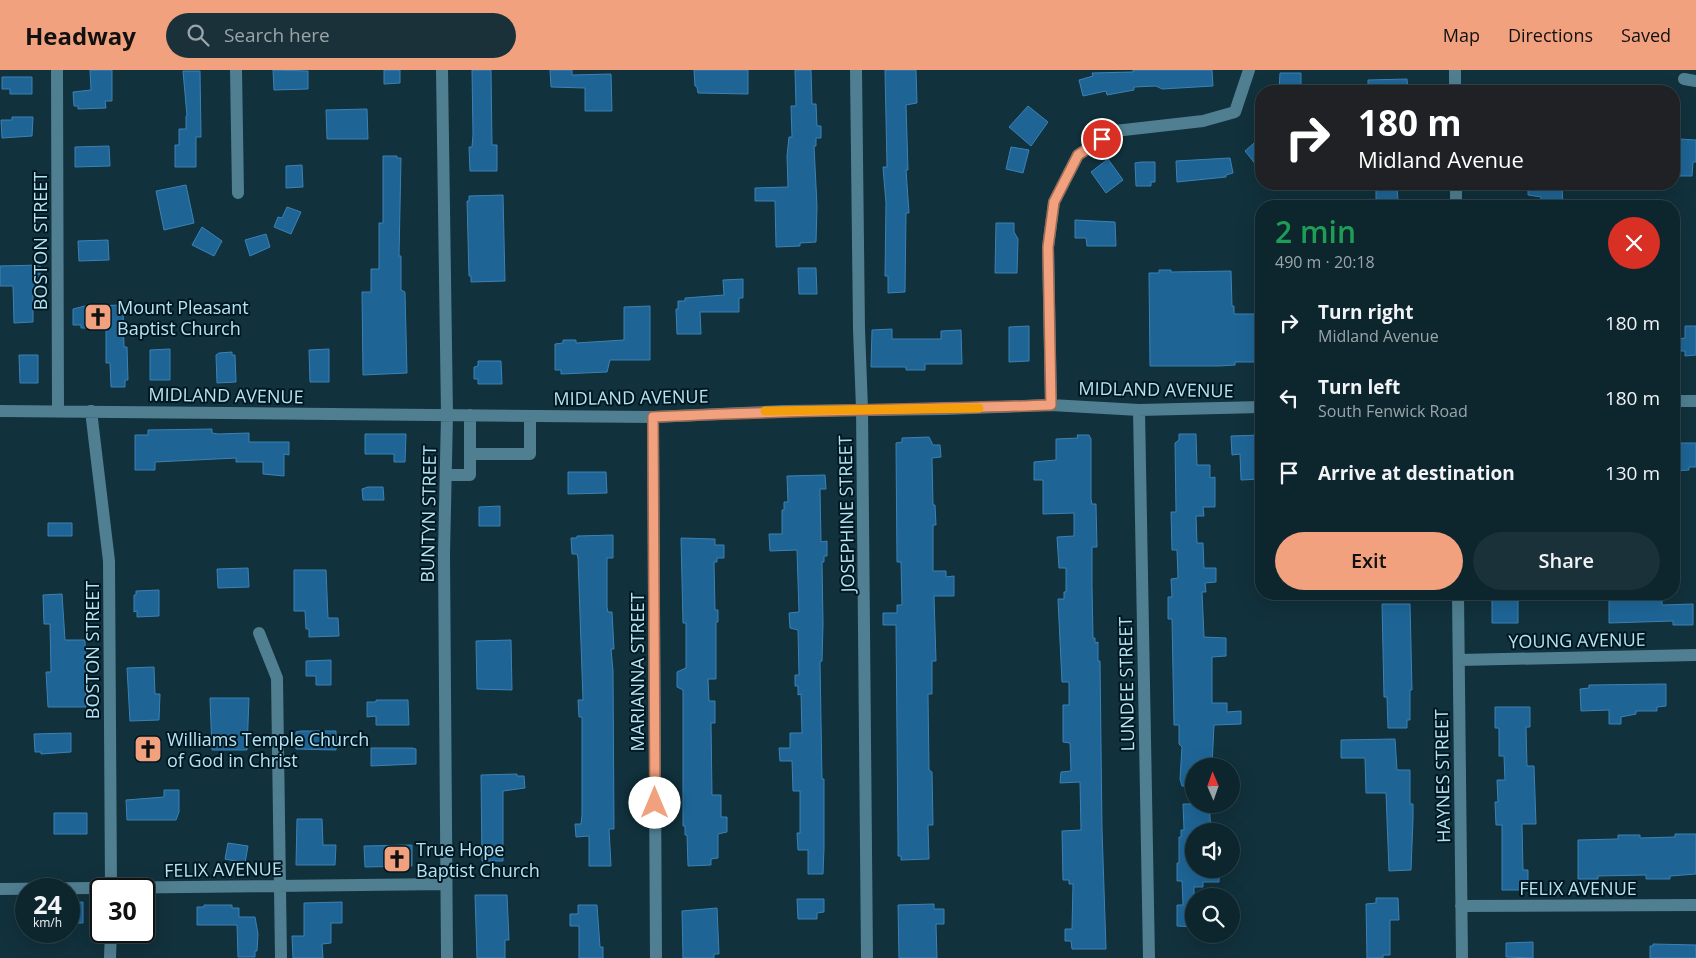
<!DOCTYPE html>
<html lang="en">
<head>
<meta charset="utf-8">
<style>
	:root { --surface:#0d252d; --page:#1b3139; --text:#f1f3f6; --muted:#9aa5aa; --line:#2d4249; --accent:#f2a17e }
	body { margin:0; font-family:"Open Sans",sans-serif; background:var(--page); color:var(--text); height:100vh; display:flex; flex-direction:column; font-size:19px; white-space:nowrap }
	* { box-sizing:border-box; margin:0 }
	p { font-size:16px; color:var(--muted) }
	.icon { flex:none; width:28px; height:28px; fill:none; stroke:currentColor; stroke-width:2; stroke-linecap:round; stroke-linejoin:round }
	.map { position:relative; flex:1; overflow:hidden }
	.sheet { position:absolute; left:1255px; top:130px; width:425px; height:400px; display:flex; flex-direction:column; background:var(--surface); border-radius:20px; box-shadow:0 5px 20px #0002,0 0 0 1px var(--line) }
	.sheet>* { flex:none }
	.banner { position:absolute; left:1255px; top:15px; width:425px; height:105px; border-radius:20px; box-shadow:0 5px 20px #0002,0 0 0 1px var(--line); background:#202124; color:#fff; overflow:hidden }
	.needle { width:32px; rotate:358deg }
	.controls { position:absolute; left:1185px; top:688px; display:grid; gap:10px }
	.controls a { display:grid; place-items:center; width:55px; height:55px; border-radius:50%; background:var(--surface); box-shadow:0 5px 20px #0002,0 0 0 1px var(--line); font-size:25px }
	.speed { position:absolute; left:15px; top:808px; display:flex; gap:10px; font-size:25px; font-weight:700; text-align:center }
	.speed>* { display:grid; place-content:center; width:65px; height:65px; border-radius:50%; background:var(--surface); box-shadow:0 5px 20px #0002,0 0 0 1px var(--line); line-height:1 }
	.speed small { font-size:12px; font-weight:400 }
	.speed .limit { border:2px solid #111; border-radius:8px; background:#fff; color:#111 }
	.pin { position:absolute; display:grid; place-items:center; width:42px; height:42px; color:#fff; margin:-21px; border:2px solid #fff; border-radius:50%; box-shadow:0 1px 5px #0007 }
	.me { position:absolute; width:55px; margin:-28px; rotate:0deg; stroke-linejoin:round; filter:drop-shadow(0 0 4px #0008) }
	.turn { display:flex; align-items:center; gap:18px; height:105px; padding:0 20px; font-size:22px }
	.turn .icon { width:65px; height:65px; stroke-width:2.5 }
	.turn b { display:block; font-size:35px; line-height:42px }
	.round { display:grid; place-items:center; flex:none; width:52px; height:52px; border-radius:26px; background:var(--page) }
	.summary { display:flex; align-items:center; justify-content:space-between; height:85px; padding:0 20px }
	h1 { font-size:30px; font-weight:600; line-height:38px; color:#1e9e55 }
	.button { display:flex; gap:10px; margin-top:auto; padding:10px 20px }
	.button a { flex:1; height:58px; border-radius:30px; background:var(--accent); color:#111; font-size:20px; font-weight:600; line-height:58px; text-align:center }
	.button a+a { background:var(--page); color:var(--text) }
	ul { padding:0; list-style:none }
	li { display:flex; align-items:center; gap:15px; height:75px; padding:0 20px }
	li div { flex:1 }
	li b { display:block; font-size:19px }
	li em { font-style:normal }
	header { display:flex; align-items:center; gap:30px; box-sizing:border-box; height:70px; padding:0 25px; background:var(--accent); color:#111 }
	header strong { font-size:24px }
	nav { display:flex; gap:28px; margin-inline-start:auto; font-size:18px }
	.search { width:350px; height:45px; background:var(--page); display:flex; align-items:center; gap:12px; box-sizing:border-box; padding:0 18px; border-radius:28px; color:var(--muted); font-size:19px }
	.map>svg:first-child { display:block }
</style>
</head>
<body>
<header>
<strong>Headway</strong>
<div class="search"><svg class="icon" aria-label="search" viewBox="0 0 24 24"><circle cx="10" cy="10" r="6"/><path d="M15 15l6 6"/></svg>Search here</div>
<nav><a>Map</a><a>Directions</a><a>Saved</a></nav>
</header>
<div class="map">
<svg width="1696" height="888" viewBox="0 0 1696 888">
	<rect width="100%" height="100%" fill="#11313c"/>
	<path fill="#1e6596" stroke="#3d81b4" d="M90,0H112V31H105L106,38L78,39V36H74L73,22L91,20Z
		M273,0L308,1V19L274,20Z
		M384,0H400V13L384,14Z
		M472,0H491L492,75H497V101H470L469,77H472L473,65Z
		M550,0H572V5L611,4L612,41H585V18L551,17Z
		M694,0H748V24L698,23L697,17L695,16Z
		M795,0H811L812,34H816L817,56H821V68H816V76H814L817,136L816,172L800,173V176L776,177L775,131H755V118L788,117L787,86L789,67H792L791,36H796Z
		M885,0H916L917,33L906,35L908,100H906L909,143H906L905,222L888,223V206H885L886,133L883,97H887Z
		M1133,0H1212L1213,16L1162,19L1156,16L1134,17V20L1107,25L1106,21L1083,26L1079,10L1093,6L1092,3L1133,2Z
		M183,1H200L201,67H196V97H175V75H179V59H186V46H187Z
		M1280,3H1301V21H1279Z
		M2,7H32V24H10V19H2Z
		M1407,9L1408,21H1368V10Z
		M1028,36L1048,52L1031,76L1009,57Z
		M367,39L368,69H327L326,40Z
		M12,47H33L32,66L2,68L1,50H12Z
		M1261,67V101L1245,81Z
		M1679,69L1696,70V92H1693L1692,106H1678Z
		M109,76L110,96L75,97V77Z
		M1011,77L1029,80L1023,103L1006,99Z
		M383,86H397V88H401L399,186H401V220L405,222L407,303L363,305L362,222H371V199H379V153H383Z
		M1230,88L1233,103L1226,105V107L1177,112L1176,91Z
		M1108,89L1123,110L1106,123L1091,102Z
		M1141,92H1155V112H1151V116H1136L1135,93Z
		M302,95L303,117L286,118V96Z
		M1376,114H1397L1398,131L1376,129Z
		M1528,114L1562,115L1563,136H1541V127L1528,125Z
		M186,115L194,153L164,160L156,121Z
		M503,125L505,211L471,212V206H469L467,131H469V126Z
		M287,137L301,142L291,164L274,157L278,147L282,148Z
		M1075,150L1115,152L1116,176H1087L1086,168H1075Z
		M996,153H1014V162L1018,169L1017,203H995Z
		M202,157L222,171L214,186L192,175Z
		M266,164L270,177L250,186L245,170Z
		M108,170L109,190L79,191L78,171Z
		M40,195V215L33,217V252L14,253L13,216H0V196Z
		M798,198H816L817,224H799Z
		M1159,200H1171V202L1231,201L1232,236H1234V244H1261V292H1235V295L1219,296H1150L1149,203H1159Z
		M743,209V228H739V242H700L701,264H677L676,239H678V231H685V228L724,225L723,210Z
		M123,235L124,277H127L128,310H125V317H111L110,293H106V258H81V255H73V239L85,236Z
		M650,236V290H610L607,302L561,304V300H555V274L563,273V270H576V273L624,270V237Z
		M1029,256V291L1009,292V257Z
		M1685,256H1696V285L1685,286V281H1678V269L1685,268Z
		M892,259V269H941V261L961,260L962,294H925V300H906V297H871L872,260Z
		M170,279V310H150V280Z
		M329,279V312H310L309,280Z
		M232,282V285H235L236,312L217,313L216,285L219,283Z
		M19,285H38V313H20Z
		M478,291H501L502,314H478V309H474V297L478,296Z
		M212,359V363L218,364L249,363V372H289V385L284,384V406L263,404V392H236V388L155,392V400H135V365H148V360Z
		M365,364H406L405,392H394V384H365Z
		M1179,364H1196L1197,395H1210V408L1215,407V437H1203L1204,446H1196L1197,473H1203L1204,498H1216V512L1205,513L1206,522H1202L1204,567L1226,568V586L1212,587V633H1227V642L1241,641V654L1214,655L1212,696H1194V716H1182L1180,709L1182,677L1179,674V655H1174L1172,549H1168V527H1172L1171,509L1178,508L1177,480H1172L1171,442H1176L1175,373L1179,370Z
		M1077,365H1089L1091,369V429L1092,434H1096L1097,477H1092V516L1093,568H1095V573L1098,572V591H1100L1102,759L1106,879H1072L1071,871H1065V859H1072L1073,814H1069V810H1063L1062,761L1081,760L1080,712L1060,713L1061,702L1071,701L1070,673L1063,672V635H1069V612H1062L1059,550L1058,529H1064V522H1066V498H1059L1057,467L1074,466V443L1043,444V410H1034V392L1056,390V369L1078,368Z
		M1261,365V409L1241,410L1240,384L1232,385L1231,366Z
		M929,367L933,375H940L941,387L932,388L933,435H935L936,455H933V501H946V507L954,506V526H934L936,591H932V624H928L929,700L932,702L933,755H928L929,789L901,790V786H898V771L896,555H883V543H897V535H902L901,492H897L896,373L902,372V368Z
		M1674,373H1696V397H1689V400L1674,401Z
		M568,402H606L607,423L568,424Z
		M825,405L826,419H820L821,472L827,471V486H824V492H822L823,554L822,591L820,592L822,709H824V778L823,804H808V780H798L797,763H800V721H793L792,691H780L779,678H790V663H802L801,624L798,625V616H795V605H799L798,560L790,558L789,543L799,542L797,480L770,481L769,464H782V440H784V432H788L787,406Z
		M368,417H383L384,430H363L362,419Z
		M500,436V456H479V437Z
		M48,453H72V466H48Z
		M613,465V488H607V537L608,542H612L614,579H611L613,601L614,759H609L611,796H589V766L576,767L575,754H581L582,745V647H579L578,630H583L578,488L577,484H572L571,468H577V466Z
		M681,468L715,469V475H724V488H717V492H714L715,540H718V552H716V609H708L709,631H715V653H711L712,725H721V747H727V762L718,764V788L711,789V795L688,796L687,765H685V756H683V620L677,617V602L686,598V553H683Z
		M248,498L249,517L218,518L217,499Z
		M294,500H326L328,548H338L339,566L309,567V559H306L305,541H294Z
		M159,520V546L137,547V541L134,542V525H136V521Z
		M62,524L65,570H85L86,637H48L46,602H51L50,554H44L43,525Z
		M1609,524H1662V535L1693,534V555H1673V551L1609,553Z
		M1492,529H1518V553H1492Z
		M1382,534H1410L1412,620H1410V650H1407V658H1388L1387,627H1384Z
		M511,570L512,620L477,619L476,571Z
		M331,590V615H316V606H306V591Z
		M154,597L155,624H160L159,650L130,651L127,598Z
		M1666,614V636L1657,637V641H1636V644L1621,647V654H1609V640L1581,641L1580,619L1589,618V615Z
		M210,628H249L247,680H212Z
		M376,630H408L409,655H376V646L367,647V632H376Z
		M1495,637H1530V657H1526L1527,696H1534L1536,754H1522L1523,800H1528V820H1502V755H1496L1495,732H1498L1497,710H1505L1504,686H1499V658H1495Z
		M301,661H336V680L296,679V662Z
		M71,663V682L41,684V682H35L34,664Z
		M1395,669L1397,700H1410V734H1413V749L1411,800L1389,801L1386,723H1366L1365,688H1341V670Z
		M371,678H412L416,679V694L371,696Z
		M517,704V706H524L525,718L503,721V791H482L481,705Z
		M164,720H179V742L176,750H127L126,730L164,727Z
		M1183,734H1209L1211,761H1194V799H1219V812H1203V817H1194V857L1177,856V835H1183L1182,811H1177V793H1179V767H1181V760H1184Z
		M54,743H87V764H54Z
		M297,749H322L323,775H336L335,795H296Z
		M1675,764H1696V804L1670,806V809H1646V805L1598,806V809H1578V770L1618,769V765H1640V768L1675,767Z
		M228,773L248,776L245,793L225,789Z
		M412,775V796L365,797L364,776Z
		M475,825H507L509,870H505V888H477Z
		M1376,828H1398L1399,850H1390V885H1383V888H1367L1366,834L1376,833Z
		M797,829H824V842L817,843V849H798Z
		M83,832V853H69V833Z
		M342,832V853H331V873L322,874L323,888H293L292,866H304V833Z
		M934,834V839H944V854H936L937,888H899L898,835Z
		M204,835H232V838H239V847H255L258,864L257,881H255V887H238L237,855H197V837H204Z
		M578,835H597L600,877H603V888H579V856H570V844H578Z
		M717,838L719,884H714V888H683L682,841Z
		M1533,872V888L1506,887V873Z
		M1653,874L1696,875V888H1650V876H1653Z"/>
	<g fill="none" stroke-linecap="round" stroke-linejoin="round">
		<path stroke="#507f91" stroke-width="12" d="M57,0L58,341
			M236,0L238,123
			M442,0L447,345L444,484L447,888
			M856,0L859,259L862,339L867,888
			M1455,0V21
			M1684,9L1696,11
			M1456,114V136
			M1674,331H1696
			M1051,335L1048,177L1054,132L1078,85L1115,61L1203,51L1235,42L1249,0
			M1139,340L1149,888
			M0,341L653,347L784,341L944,339L1051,335L1139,340L1261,337
			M91,341L109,491L111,819
			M653,347L656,888
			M470,384H530V346
			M446,405H470V345
			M1458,524L1462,888
			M259,563L277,608L281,888
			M1459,590L1696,585
			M0,819L446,814
			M1461,836L1696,835
			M110,888L111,861"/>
	</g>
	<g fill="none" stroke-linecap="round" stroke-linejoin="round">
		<defs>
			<path id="route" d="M655,733L653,347C786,340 918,340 1051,335L1048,177L1054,132L1078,85L1102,69"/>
		</defs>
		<use href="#route" stroke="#9d6952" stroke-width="12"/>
		<use href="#route" stroke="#f2a17e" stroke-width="9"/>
		<path stroke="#f59e0b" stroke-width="9" d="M765,341L979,338"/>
	</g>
	<defs>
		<symbol id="church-square" viewBox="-11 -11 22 22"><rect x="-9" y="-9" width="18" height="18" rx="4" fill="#f2a17e" stroke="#001822"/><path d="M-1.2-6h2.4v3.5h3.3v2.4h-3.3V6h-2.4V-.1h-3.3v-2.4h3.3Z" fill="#111"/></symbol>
	</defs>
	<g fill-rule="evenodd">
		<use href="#church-square" x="82" y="231" width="32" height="32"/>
		<use href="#church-square" x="132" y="663" width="32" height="32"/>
		<use href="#church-square" x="381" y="773" width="32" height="32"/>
	</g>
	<g text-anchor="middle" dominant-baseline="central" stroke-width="4" stroke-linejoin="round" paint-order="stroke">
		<g font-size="18" fill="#b6e3f4" stroke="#001822">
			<text transform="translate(40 171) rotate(-90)">BOSTON STREET</text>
			<text transform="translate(1156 319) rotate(1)">MIDLAND AVENUE</text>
			<text transform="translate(226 325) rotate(1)">MIDLAND AVENUE</text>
			<text transform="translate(631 327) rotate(-1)">MIDLAND AVENUE</text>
			<text transform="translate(428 444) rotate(-89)">BUNTYN STREET</text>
			<text transform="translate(846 444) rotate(-91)">JOSEPHINE STREET</text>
			<text transform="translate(1577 570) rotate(-1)">YOUNG AVENUE</text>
			<text transform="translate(92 580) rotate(-90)">BOSTON STREET</text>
			<text transform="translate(637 602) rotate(-90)">MARIANNA STREET</text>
			<text transform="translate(1126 614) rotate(-91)">LUNDEE STREET</text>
			<text transform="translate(1442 706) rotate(-91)">HAYNES STREET</text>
			<text transform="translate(223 799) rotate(-1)">FELIX AVENUE</text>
			<text x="1578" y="818">FELIX AVENUE</text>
		</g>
		<g font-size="18" fill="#b6e3f4" stroke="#001822" text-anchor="start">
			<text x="117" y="237">Mount Pleasant<tspan x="117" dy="21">Baptist Church</tspan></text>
			<text x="167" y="669">Williams Temple Church<tspan x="167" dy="21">of God in Christ</tspan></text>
			<text x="416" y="779">True Hope<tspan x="416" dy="21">Baptist Church</tspan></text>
		</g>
	</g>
</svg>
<div class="controls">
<a><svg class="needle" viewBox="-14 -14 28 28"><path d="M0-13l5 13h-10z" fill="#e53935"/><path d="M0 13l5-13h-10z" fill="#9aa5aa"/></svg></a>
<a><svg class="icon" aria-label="sound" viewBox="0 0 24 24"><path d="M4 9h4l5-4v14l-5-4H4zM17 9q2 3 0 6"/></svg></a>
<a><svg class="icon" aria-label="search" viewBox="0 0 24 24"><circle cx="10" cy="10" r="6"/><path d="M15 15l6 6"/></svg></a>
</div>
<div class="speed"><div>24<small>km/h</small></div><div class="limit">30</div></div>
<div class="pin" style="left:1102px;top:69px;background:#d93025"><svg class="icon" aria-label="arrive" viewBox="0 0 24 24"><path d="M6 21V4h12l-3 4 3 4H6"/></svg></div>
<svg class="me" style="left:655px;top:733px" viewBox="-20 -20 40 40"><circle r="19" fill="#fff"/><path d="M0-13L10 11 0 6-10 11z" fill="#f2a17e"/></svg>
<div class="banner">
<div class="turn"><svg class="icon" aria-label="right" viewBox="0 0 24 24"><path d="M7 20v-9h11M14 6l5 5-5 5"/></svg><div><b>180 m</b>Midland Avenue</div></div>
</div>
<section class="sheet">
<div class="summary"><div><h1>2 min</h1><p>490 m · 20:18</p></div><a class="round" style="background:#d93025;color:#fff"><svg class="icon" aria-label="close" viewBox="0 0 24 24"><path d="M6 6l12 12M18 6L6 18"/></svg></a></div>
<ul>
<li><svg class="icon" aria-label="right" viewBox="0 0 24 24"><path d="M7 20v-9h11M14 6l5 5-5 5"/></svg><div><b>Turn right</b><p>Midland Avenue</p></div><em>180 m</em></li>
<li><svg class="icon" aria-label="left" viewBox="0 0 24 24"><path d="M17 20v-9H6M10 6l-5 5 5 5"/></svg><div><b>Turn left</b><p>South Fenwick Road</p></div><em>180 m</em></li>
<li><svg class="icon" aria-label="arrive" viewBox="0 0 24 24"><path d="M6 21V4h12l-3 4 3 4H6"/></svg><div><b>Arrive at destination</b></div><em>130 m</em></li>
</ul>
<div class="button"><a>Exit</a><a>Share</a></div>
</section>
</div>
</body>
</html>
